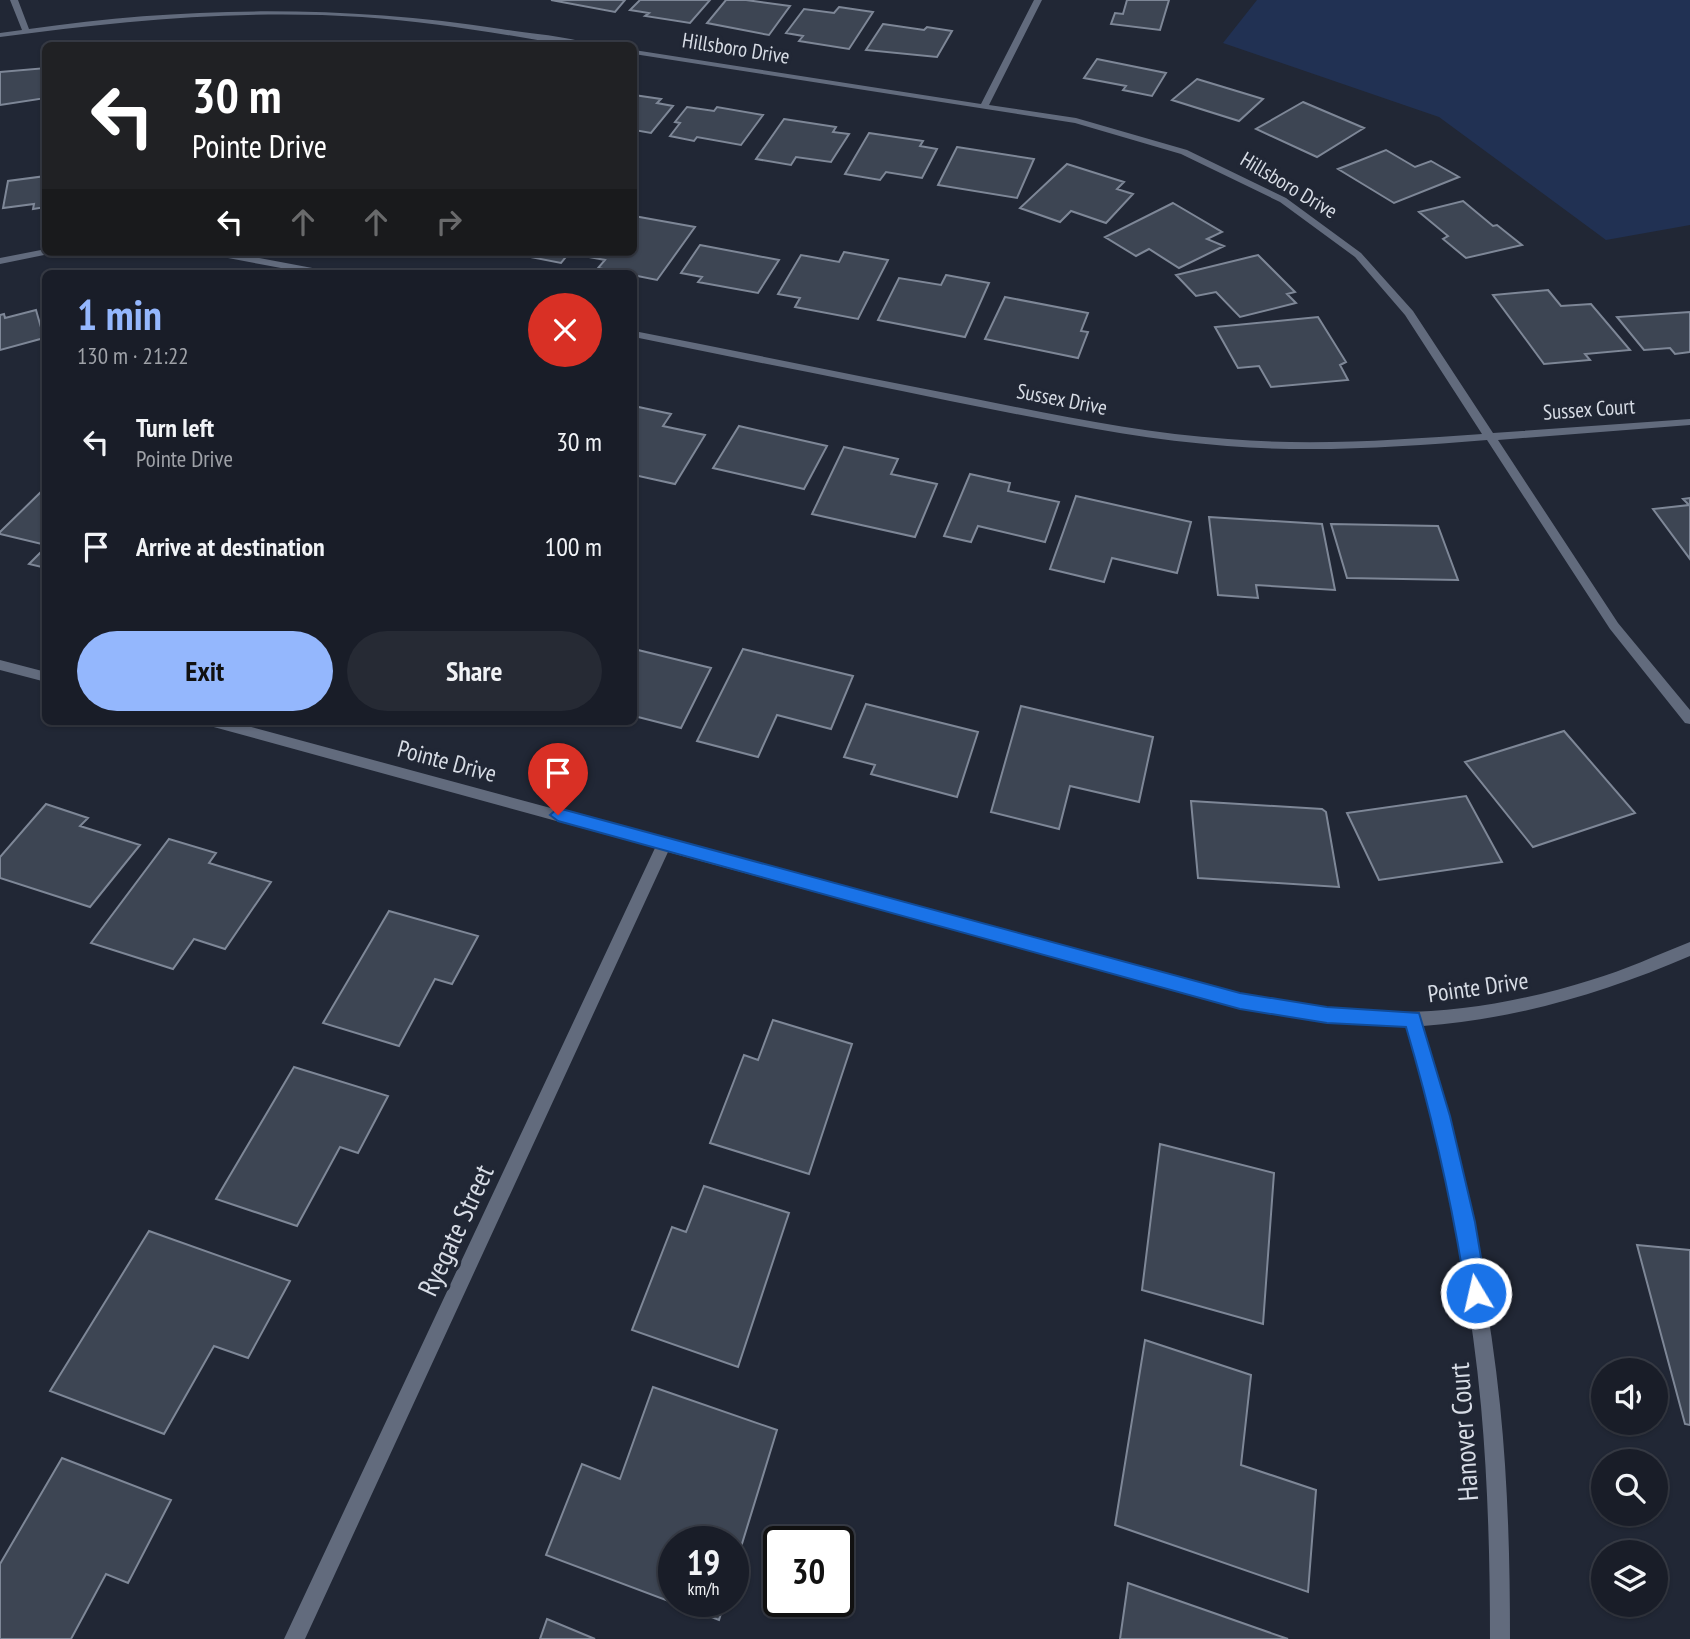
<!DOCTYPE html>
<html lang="en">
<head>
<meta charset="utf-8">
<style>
	:root { --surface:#191d28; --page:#262a34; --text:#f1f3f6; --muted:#9fa2a8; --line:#373b45; --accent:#94b7fd }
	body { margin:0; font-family:"PT Sans Narrow",sans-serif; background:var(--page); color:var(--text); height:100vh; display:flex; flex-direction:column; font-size:26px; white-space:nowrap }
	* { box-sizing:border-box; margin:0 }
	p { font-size:23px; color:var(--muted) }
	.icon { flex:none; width:38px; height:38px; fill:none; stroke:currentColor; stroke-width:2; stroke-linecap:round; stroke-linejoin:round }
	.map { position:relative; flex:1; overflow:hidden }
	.details { position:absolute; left:42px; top:270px; width:595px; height:455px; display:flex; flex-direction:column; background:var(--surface); border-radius:10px; box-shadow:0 2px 5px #0004,0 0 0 2px var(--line) }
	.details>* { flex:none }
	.top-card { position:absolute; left:42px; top:42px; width:595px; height:214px; border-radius:10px; box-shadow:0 2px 5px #0004,0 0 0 2px var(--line); background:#202124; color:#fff; overflow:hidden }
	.buttons { position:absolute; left:1591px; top:1358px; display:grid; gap:14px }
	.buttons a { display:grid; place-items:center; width:77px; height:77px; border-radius:50%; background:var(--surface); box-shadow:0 2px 5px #0004,0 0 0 2px var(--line); font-size:35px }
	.speed { position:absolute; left:658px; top:1526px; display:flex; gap:14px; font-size:35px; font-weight:700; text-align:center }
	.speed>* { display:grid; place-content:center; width:91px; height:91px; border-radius:50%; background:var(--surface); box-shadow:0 2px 5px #0004,0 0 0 2px var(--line); line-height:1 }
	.speed small { font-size:18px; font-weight:400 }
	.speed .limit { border:4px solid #111; border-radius:10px; background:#fff; color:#111 }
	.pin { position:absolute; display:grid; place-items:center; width:60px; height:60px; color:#fff; margin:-72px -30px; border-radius:50% 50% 50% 0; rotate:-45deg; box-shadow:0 0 7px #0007 }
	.pin .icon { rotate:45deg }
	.me { position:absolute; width:77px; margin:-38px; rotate:351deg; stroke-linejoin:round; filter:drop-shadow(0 0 5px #0008) }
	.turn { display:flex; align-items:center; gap:24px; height:147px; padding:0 35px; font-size:32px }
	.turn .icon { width:91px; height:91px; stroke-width:2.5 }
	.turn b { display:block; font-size:49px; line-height:60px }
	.lanes { display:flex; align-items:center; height:66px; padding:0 35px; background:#0003; justify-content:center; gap:35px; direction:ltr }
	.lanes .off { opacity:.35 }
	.round { display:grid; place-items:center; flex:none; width:74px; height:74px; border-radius:37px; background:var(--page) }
	.summary { display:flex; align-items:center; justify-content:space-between; height:119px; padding:0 35px }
	h1 { font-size:42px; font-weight:600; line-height:52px; color:var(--accent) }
	.cta { display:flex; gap:14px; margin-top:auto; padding:14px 35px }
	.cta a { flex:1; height:80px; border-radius:42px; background:var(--accent); color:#111; font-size:28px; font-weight:600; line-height:80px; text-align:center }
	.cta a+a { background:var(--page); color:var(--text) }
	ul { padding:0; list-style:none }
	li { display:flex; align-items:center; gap:21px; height:105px; padding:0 35px }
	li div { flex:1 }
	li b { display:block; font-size:26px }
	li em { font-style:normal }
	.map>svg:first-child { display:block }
</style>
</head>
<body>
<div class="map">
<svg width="1690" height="1639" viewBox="0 0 1690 1639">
	<rect width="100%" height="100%" fill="#212735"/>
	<path fill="#213153" d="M1257,0H1690V225L1606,240L1439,117L1223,43Z"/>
	<path fill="#3d4553" stroke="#7e8797" stroke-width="2" d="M551,0H625L615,12Z
		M640,0H710L690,23L645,16L649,13L630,10Z
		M726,0H746L790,6L769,35L707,23Z
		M1127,0H1169L1160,30L1111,24L1115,13L1123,14Z
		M839,7L873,12L849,49L799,41L803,36L786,33L804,9L834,13Z
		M883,24L924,30L927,27L952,31L937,57L866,50Z
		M1097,59L1166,73L1152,96L1123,90L1126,86L1084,78Z
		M46,68V98L0,105V72Z
		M1197,79L1263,99L1239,121L1172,100Z
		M634,95L661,99L657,103L673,106L651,133L634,130Z
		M1303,102L1364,128L1317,157L1256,129Z
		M687,107L714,111L717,107L763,115L741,145L697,137L694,141L670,136L680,123L675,122Z
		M784,119L836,127L833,132L849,134L831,162L796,157L791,165L756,159Z
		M869,133L923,141L920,146L937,149L922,178L886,172L880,180L845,174Z
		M957,147L1034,159L1017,198L938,185Z
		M1386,150L1415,167L1431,161L1459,177L1394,203L1338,169Z
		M1067,164L1124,182L1117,189L1133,194L1106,223L1071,211L1060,222L1020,208Z
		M46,176V207L33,209L34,204L3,208L8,181Z
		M1463,201L1493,226L1497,225L1522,245L1466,258L1443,239L1448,236L1419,212Z
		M1173,203L1222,232L1207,239L1224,246L1179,268L1149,249L1136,256L1105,237Z
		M634,216L695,227L657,280L598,268L605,260L584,256L587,252H634Z
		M700,245L779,260L758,293L698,282L702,277L681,273Z
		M505,252H570L561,263Z
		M844,252L888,260L858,319L795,307L800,298L778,294L801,255L839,262Z
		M1258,255L1295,292L1287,294L1296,303L1240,317L1216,292L1196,296L1176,275Z
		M946,275L989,283L965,337L878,320L899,278L941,285Z
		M1548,290L1561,306L1591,304L1630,350L1585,354L1590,360L1544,364L1493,295Z
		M1005,297L1088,313L1081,331L1088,332L1078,358L985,339Z
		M36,310L44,338L0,350V315L4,314L5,318Z
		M1690,312V352L1675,354L1670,348L1644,350L1617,317Z
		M1318,317L1346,362L1340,365L1348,380L1271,387L1259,366L1238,368L1215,327Z
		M634,406L671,414L663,426L705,435L675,484L634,475Z
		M739,426L827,446L804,489L713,468Z
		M844,447L898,459L891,474L937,484L915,537L812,514Z
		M970,474L1010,483L1008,491L1059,502L1045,542L978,526L971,542L944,536Z
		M46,487V545L0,534V532Z
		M1076,496L1191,522L1177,573L1112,558L1104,582L1050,569Z
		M1690,498V559L1653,509L1689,505L1683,499Z
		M1209,517L1322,524L1335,590L1256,585L1258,598L1218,595Z
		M1331,524L1438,526L1458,580L1347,578Z
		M46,547V568L29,564Z
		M634,649L711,668L681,728L634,716Z
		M743,649L853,676L831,729L777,715L758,757L697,741Z
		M866,704L978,732L957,797L871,774L875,765L844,757Z
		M1021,706L1153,737L1139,802L1070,786L1059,829L991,812Z
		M1564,731L1635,813L1533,847L1465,762Z
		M1466,796L1502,862L1379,880L1347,813Z
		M1191,801L1322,809L1326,812L1339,887L1198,878Z
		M46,804L88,818L80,826L140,845L90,907L0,878V857Z
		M169,839L216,853L209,863L271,882L225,949L194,939L173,969L91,943Z
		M389,911L478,936L452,984L435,979L399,1046L323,1023Z
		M773,1020L852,1044L809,1174L710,1143L744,1055L758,1060Z
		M294,1067L388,1096L358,1153L340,1147L297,1226L216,1199Z
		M1160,1144L1274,1173L1263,1324L1142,1290Z
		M704,1186L789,1213L738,1367L632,1330L672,1227L686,1232Z
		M149,1231L290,1281L248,1358L214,1346L164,1434L50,1391Z
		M1637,1245L1690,1250V1425L1685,1424Z
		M1145,1340L1251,1375L1241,1465L1316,1490L1308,1592L1115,1525Z
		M653,1387L777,1430L733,1573V1542H674V1601H725L719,1620L546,1555L582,1464L620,1479Z
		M62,1458L171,1500L128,1583L106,1574L71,1639H0V1564Z
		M1128,1583L1288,1639H1120Z
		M547,1619L595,1639H540Z"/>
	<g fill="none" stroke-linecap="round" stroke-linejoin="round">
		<path fill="#626b7d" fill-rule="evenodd" d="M10,0H18L29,29C187,6 342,5 501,29C525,33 575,37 595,46H573C503,34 433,22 362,17C241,9 119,21 0,37V33L22,30Z
			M1034,0H1042L989,105L1076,118L1187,150L1286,198L1361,253L1413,311L1493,433L1690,419V425L1498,440L1618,623L1690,710V724L1685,723L1610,629L1487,440C1401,447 1314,453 1227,446C1134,439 1042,419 950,401C845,379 739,359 634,337V331C741,352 849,374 956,395C1046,413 1137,433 1228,439C1313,446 1398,440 1482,434L1405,315L1355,257L1280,202L1181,154L1075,123L634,54V50L981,104Z
			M46,249V252H51L49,254L0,264V258Z
			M207,252H227L323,270L328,273H308L212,255Z
			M0,660L46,672V682L0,670Z
			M203,721H229L1239,994C1290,1002 1341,1011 1392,1012C1459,1013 1527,1000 1591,980C1625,970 1657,955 1690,942V956C1604,993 1516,1019 1423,1026C1457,1150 1487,1277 1500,1405C1508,1483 1510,1561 1510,1639H1490C1490,1561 1488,1484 1481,1406C1469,1277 1441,1151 1407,1026L1348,1024L1239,1008L668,852L305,1639H284L655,848L210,726Z"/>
	</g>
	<path fill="#1a73e8" stroke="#114b97" stroke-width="2" d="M558,808L1240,993L1327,1007L1419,1013L1450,1116L1475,1222L1487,1293L1484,1300L1476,1303L1469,1300L1466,1293C1452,1202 1432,1115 1406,1027L1327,1023L1240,1009L558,821L550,815Z"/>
	<g text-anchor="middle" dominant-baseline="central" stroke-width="7" stroke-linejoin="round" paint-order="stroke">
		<g font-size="21" fill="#d7dce5" stroke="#212735">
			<text transform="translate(736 48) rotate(9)">Hillsboro Drive</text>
			<text transform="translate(1289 185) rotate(31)">Hillsboro Drive</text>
			<text transform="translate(1062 399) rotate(11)">Sussex Drive</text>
			<text transform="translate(1589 409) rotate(-4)">Sussex Court</text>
		</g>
		<g font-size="24" fill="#d7dce5" stroke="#212735">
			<text transform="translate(447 761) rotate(15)">Pointe Drive</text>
			<text transform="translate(1478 987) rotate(-8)">Pointe Drive</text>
		</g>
		<g font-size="28" fill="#d7dce5" stroke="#212735">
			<text transform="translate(455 1230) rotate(-65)">Ryegate Street</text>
			<text transform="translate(1463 1432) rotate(-94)">Hanover Court</text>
		</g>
	</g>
</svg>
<div class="buttons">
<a><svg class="icon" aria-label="sound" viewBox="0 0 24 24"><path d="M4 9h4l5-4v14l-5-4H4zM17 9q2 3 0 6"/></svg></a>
<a><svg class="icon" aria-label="search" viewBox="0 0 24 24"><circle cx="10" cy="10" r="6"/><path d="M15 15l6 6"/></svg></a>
<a><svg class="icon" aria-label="layers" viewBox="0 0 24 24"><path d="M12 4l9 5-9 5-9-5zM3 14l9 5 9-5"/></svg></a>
</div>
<div class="speed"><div>19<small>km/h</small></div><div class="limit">30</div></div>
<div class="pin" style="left:558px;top:815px;background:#d93025"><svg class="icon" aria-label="arrive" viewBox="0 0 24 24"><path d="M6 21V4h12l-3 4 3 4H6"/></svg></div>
<svg class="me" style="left:1476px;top:1293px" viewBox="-20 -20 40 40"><circle r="17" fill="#1a73e8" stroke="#fff" stroke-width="3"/><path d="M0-11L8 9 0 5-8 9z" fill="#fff"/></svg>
<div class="top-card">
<div class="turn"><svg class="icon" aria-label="left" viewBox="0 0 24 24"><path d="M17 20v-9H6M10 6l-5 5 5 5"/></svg><div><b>30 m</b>Pointe Drive</div></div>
<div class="lanes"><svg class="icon" aria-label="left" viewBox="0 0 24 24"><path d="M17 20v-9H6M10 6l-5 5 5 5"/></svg><svg class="icon off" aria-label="ahead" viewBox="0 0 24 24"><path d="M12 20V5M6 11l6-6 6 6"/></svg><svg class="icon off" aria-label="ahead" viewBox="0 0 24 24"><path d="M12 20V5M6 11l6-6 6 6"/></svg><svg class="icon off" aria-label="right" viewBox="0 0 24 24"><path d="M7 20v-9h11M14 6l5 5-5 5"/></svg></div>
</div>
<section class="details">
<div class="summary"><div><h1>1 min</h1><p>130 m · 21:22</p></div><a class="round" style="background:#d93025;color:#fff"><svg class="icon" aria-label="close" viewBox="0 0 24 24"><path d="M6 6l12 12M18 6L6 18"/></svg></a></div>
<ul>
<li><svg class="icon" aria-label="left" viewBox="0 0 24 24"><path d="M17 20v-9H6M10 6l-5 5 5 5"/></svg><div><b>Turn left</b><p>Pointe Drive</p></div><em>30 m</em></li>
<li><svg class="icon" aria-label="arrive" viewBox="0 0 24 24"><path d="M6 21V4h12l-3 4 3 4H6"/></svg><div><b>Arrive at destination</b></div><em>100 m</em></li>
</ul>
<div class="cta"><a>Exit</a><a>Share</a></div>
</section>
</div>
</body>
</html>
